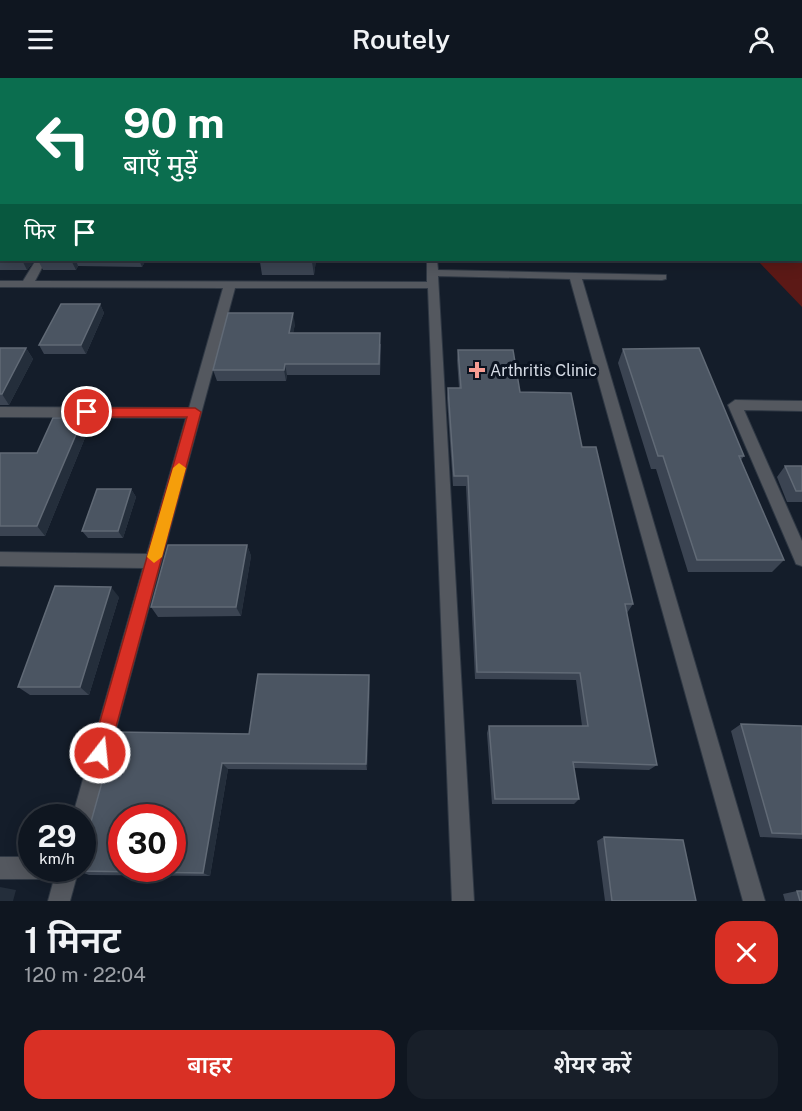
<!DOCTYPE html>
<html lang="hi">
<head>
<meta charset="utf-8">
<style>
	:root { --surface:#0f1620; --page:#181f29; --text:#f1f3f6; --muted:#9b9fa5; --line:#2f353e; --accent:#d93025 }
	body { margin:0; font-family:"Public Sans","Noto Sans Devanagari",sans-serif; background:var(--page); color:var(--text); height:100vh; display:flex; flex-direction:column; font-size:22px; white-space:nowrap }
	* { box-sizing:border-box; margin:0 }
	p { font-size:20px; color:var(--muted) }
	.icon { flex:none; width:33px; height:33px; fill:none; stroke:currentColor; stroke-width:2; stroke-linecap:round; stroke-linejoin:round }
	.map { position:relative; height:823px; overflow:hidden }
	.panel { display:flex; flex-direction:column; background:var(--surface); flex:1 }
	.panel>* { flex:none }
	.banner { position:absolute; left:0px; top:0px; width:802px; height:183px; box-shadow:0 3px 15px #0003,0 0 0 2px var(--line); background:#0b6e4f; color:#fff; overflow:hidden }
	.speed { position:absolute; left:18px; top:726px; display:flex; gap:12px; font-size:30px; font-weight:700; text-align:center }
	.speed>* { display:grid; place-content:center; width:78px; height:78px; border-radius:50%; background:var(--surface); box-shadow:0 3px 15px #0003,0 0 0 2px var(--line); line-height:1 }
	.speed small { font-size:15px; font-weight:400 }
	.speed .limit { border:9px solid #d22; background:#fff; color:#111 }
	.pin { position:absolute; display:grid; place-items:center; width:51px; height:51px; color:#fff; margin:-26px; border:3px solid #fff; border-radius:50%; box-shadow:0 2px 6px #0007 }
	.me { position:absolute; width:66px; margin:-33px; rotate:16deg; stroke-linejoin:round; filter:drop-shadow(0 0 4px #0008) }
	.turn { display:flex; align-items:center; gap:21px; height:126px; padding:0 24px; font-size:27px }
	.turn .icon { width:78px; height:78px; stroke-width:2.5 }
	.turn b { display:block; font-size:42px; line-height:51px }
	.then { display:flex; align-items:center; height:57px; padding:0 24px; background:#0003; gap:12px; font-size:22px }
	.round { display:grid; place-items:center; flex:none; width:63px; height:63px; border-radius:18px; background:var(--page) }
	.head { display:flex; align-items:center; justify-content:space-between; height:102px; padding:0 24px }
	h1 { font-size:36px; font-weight:600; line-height:45px }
	.primary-button { display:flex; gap:12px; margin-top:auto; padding:12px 24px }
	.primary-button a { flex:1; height:69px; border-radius:18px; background:var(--accent); color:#fff; font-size:24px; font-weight:600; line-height:69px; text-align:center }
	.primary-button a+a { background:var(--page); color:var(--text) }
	header { display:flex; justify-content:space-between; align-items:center; height:78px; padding:0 24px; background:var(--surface); font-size:27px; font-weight:600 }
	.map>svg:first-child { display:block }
</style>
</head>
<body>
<header><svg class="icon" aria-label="menu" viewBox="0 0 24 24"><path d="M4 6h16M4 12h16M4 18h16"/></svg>Routely<svg class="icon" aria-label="person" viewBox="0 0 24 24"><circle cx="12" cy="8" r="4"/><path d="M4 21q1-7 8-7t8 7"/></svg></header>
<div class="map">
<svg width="802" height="823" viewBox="0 0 802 823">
	<rect width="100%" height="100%" fill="#141d2a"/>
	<path fill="#5c1916" d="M802,161V229L757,182H801Z"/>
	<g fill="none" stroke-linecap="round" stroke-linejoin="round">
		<defs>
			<path id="street" d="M145,0H153L144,2Z
				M430,0H438L439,2H431Z
				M718,0H726L727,2H719Z
				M0,55H2V61H0Z
				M36,182H46L35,203L427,204V182H437L438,192L666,197V201L662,202L582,201L765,823H743L570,201L438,198L474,823H452L428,210H235L92,740L89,747L82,750V740H72L143,490L0,488V474L147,476L186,340L0,339V329L189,330L223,210L0,209V203H23Z
				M735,322L802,323V333L744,332L802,463V488L796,486L794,481L728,327Z
				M0,779H32V790H79L70,823H48L54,801C36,801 19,801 0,801Z"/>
		</defs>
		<use href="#street" stroke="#2f3844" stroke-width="2"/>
		<use href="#street" fill="#54585f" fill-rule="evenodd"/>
	</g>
	<path fill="#3b4452" d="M254,0H352L351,1L254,2Z
		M801,30L802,31V68H801Z
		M801,85L802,87V133H801Z
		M0,113H2V182H35L27,192H0Z
		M38,182H146L142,189L78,188L76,192H43Z
		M260,182H316L314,197H262L260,184Z
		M100,226L104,235L86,276H44L39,267Z
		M295,246L293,255L381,266L380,297H287L286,303H217L213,292Z
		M0,270H26L33,281L9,327H0Z
		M623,271L744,378L741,382L784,482L772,494H688L656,391H651L618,285Z
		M458,272L520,314L582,369L633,526L627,535L657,687L649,692L574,690L579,721L574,726H492L487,655L489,648H582L576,602L475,601L466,408H453L447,320L448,310H459L457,282Z
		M83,340L89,350L45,458H0V375H37Z
		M785,388H802V424H787L777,399Z
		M131,411L136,419L123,460H88L82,453Z
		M247,467L251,478L241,538L158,539L151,529Z
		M119,519L89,617H30L18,609Z
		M369,597L370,606L367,692L228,691L210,798L89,797L78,793L249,656Z
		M741,646L802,648V761L760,759L731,653Z
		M604,759L696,823H605L597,763Z
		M797,813L802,823H785L783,816Z"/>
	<path fill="#242e3b" d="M14,0H22L21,2H13Z
		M2,15V25L0,27V16Z
		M22,182H35L27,192Z
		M71,182H76L78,188L76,192Z
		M139,182H146L142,189Z
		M313,182H316L314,197L312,184Z
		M100,226L104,235L86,276L81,267Z
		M293,235L295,246L291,266L289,255Z
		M26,270L33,281L9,327L2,316Z
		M285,286L287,297L286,303L284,292Z
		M83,340L89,350L45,458L37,448Z
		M131,411L136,419L123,460L118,453Z
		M247,467L251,478L241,538L236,529Z
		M111,509L119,519L89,617L80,609Z
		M369,597L370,606L367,692L366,686Z
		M222,685L228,691L210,798L203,795Z
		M0,809L16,812L13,823H0Z"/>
	<path fill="#4b5562" stroke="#616a76" stroke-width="1.5" fill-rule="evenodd" d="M0,0H14L13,2H2V15L0,16Z
		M254,0H325V2H254Z
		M396,0H423V2H366V1Z
		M465,0H510V2H465Z
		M648,0H677L678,2H649Z
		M801,30L802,31V57H801Z
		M801,85L802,87V120H801Z
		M0,113H2V181H0Z
		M260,182H313L312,184H260Z
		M61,226H100L81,267H39Z
		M228,235H293L289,255H380L379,286H285L284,292H213Z
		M0,270H26L2,316H0Z
		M699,270L744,378H739L784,482H697L663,378H658L623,271Z
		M458,272H513L520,314L571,315L582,369H596L633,526H625L657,687L573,684L579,721H495L489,648H588L580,595L477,594L468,398H454L448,310H461Z
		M53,340H83L37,448H0V375H37Z
		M785,388H802V413H796Z
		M97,411H131L118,453H82Z
		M168,467H247L236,529H151Z
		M55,508L111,509L80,609H18Z
		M258,596L369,597L366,686L222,685L203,795L78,793V790H82V776L116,654L249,656ZM122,740H172V790H122Z
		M741,646L802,648V756L772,755Z
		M604,759L683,762L696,823H612Z
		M797,813H802V823H800Z"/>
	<path fill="#d93025" stroke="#8d1f18" stroke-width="1.5" d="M87,330H195L201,334L109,675L106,682L100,684L94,682L91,675L187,339H87L80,334Z"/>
	<path fill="#f59e0b" d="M179,385L186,390L162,479L154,485L147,479L173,390Z"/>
	<path fill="#f59c92" stroke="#0b1320" stroke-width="2" d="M474 283h6v6h6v6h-6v6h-6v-6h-6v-6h6z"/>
	<g text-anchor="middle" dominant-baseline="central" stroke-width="6" stroke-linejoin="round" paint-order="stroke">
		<g font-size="16" fill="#d5dbe5" stroke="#0b1320" text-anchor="start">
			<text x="490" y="292">Arthritis Clinic</text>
		</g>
	</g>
</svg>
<div class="speed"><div>29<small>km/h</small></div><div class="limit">30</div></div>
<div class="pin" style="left:87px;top:334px;background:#d93025"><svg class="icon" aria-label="arrive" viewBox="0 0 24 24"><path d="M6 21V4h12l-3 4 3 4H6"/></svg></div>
<svg class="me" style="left:100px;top:675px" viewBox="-20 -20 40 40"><circle r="17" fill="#d93025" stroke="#fff" stroke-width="3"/><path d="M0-11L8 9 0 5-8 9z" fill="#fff"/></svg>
<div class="banner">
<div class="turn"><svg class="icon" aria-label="left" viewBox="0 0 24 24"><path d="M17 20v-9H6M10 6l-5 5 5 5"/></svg><div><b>90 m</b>बाएँ मुड़ें</div></div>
<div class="then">फिर<svg class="icon" aria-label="arrive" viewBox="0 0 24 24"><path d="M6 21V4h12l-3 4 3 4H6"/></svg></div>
</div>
</div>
<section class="panel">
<div class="head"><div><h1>1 मिनट</h1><p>120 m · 22:04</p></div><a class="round" style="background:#d93025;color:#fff"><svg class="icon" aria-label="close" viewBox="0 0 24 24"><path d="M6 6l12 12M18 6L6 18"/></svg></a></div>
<div class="primary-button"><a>बाहर</a><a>शेयर करें</a></div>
</section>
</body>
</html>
